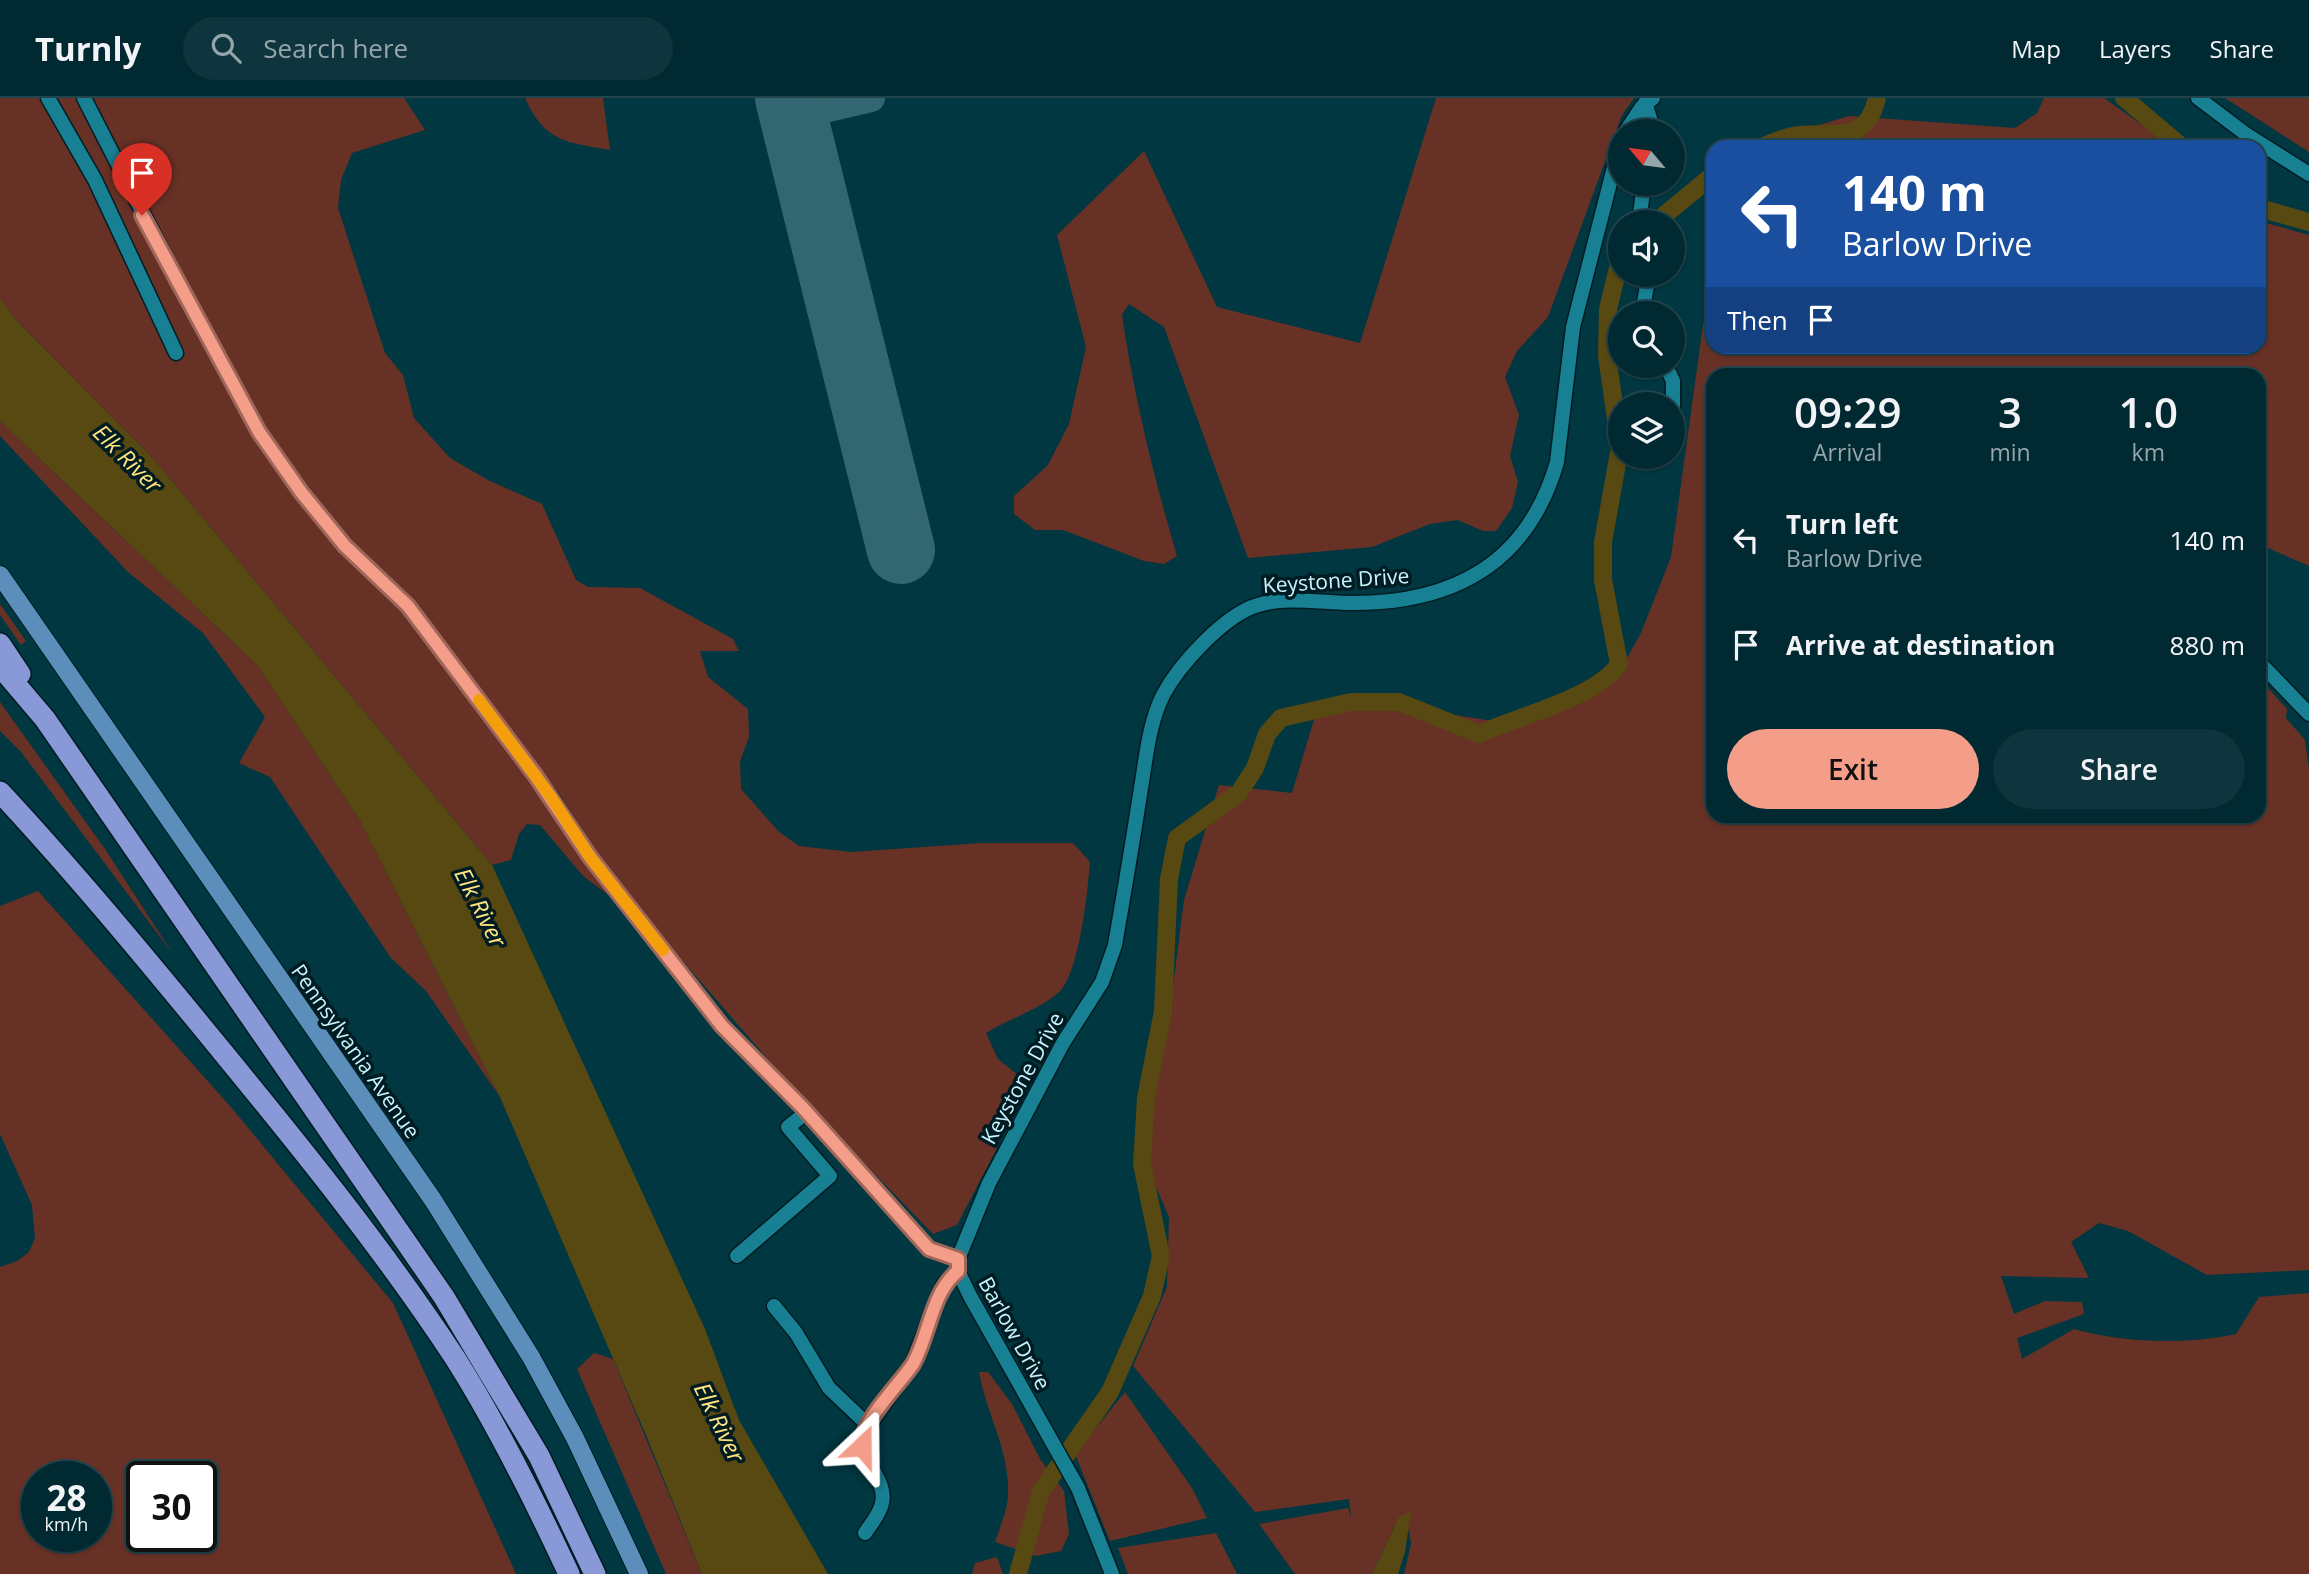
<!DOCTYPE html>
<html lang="en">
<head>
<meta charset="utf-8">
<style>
	:root { --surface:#002931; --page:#0e353d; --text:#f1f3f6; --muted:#95a6ab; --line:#22454d; --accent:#f49e8a }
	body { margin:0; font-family:"Open Sans",sans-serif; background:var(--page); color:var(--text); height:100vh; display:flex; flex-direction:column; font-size:26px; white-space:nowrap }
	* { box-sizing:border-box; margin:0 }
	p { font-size:23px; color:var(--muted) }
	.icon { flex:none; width:38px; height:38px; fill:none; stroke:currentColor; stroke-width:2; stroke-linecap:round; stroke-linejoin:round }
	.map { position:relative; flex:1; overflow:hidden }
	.sheet { position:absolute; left:1706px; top:270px; width:560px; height:455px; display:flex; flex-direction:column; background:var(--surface); border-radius:21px; box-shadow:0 2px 5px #0004,0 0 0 2px var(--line) }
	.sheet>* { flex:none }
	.hud { position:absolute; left:1706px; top:42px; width:560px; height:214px; border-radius:21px; box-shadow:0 2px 5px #0004,0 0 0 2px var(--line); background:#1a4fa0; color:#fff; overflow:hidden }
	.needle { width:46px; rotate:299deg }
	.tools { position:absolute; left:1608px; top:21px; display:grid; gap:14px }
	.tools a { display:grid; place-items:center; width:77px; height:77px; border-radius:50%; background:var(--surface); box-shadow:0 2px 5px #0004,0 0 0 2px var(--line); font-size:35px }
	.speed { position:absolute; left:21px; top:1363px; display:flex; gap:14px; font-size:35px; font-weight:700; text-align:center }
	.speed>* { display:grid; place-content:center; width:91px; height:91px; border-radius:50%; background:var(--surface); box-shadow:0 2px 5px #0004,0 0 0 2px var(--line); line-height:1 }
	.speed small { font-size:18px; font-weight:400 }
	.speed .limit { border:4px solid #111; border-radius:10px; background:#fff; color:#111 }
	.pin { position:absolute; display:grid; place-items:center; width:60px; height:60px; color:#fff; margin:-72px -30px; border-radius:50% 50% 50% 0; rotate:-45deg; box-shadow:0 0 7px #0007 }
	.pin .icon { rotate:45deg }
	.me { position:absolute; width:77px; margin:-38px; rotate:23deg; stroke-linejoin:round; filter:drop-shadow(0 0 5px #0008) }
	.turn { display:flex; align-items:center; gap:24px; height:147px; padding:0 21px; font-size:32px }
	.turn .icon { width:91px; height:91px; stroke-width:2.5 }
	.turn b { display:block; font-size:49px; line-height:60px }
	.then { display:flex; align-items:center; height:66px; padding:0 21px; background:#0003; gap:14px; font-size:26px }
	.eta { display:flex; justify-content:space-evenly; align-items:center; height:119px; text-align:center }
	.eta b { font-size:42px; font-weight:600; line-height:49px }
	.primary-button { display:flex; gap:14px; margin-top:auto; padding:14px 21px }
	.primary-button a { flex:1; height:80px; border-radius:42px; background:var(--accent); color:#111; font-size:28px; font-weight:600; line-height:80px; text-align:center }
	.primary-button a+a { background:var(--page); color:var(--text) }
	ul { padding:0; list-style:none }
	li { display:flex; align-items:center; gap:21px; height:105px; padding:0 21px }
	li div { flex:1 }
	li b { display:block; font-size:26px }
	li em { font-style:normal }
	header { display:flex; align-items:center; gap:42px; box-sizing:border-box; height:98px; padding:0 35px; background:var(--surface); border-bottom:2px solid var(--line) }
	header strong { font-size:33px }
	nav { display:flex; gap:38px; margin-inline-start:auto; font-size:24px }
	.search { width:490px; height:63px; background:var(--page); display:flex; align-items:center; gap:18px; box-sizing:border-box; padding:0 24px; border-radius:38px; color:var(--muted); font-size:26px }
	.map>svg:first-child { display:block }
</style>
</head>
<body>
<header>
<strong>Turnly</strong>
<div class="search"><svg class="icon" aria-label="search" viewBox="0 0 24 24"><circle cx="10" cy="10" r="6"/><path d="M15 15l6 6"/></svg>Search here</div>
<nav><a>Map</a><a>Layers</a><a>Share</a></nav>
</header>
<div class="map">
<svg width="2309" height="1476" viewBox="0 0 2309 1476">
	<rect width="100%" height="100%" fill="#003741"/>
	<path fill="#683125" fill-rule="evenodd" d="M0,0H404L425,32L352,55L341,82L338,110L385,255L403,277L414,320L450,360L488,382L542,406L576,482L588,489L640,490L733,541L739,553H700L708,579L748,611L749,639L740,663L741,691L778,733L799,748L851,754L981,745H1073L1090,764C1088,791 1079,879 1058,895C1038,912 1009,921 986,935L998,961L1018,977L996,1052L957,1127L933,1136L805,1004L655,831L584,779L540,727L527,726L519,736L511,762L492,767L152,359L15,221L0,200Z
		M525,0H603L610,52C566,44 545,44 525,0Z
		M1436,0H1634L1622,17L1548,219L1517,253L1505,279L1519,317L1510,358L1518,384L1512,410L1496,433H1483L1458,422L1430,426L1372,449L1248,460L1164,229L1129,206L1122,217C1134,299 1154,380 1177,458L1164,466L1144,463L1063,432H1035L1014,416V398L1048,367L1069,326L1086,249L1057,137L1144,53L1217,209L1360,245Z
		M2044,0H2104L2173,49H1775L1789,36L1849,18L2015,30L2037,15Z
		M2225,0H2309V54Z
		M2259,123L2309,137V468L2259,446V276H1713V718H2259V580L2287,611L2286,620L2305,642L2309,671V1172L2207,1177L2128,1133L2099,1125L2071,1144L2089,1180L2001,1178L2014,1216L2045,1203L2082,1204L2084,1216L2017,1240L2022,1261L2074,1231C2122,1245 2187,1247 2236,1236L2259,1199L2309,1195V1476H1404L1411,1446L1409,1433L1396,1425L1372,1476H1295L1259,1426L1348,1410L1351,1420L1349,1401L1255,1414L1133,1268L1167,1189L1169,1119L1149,1073L1147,1018L1171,904L1184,802L1219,687L1292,695L1316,615L1379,599L1430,613L1511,626L1558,609L1619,574L1641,535L1671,459L1703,227L1713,191V248H2259Z
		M0,323L258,568L360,723L500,999L426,893L391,860L270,679L239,665L265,619L203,535L128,474L0,338Z
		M0,506L26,543L21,547L0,517Z
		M0,604L105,751L173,856L21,654L0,633Z
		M38,793L230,1008L393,1205L516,1476H0V1169L17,1163L29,1154L35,1140L32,1107L0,1036V808ZM37,1379H96V1438H37ZM142,1379H201V1438H142Z
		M594,1255L613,1261L702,1476H666L577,1271Z
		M979,1274H988L1012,1306L1040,1361L1064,1393L1069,1436L1061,1453L1036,1458L995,1444C1000,1429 1008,1411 1008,1396C1010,1353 986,1315 979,1274Z
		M1125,1294L1192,1390L1207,1420L1110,1443L1075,1356Z
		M1216,1435L1237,1476H1128L1118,1450Z
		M997,1459L1003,1476H972L975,1465Z"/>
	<path fill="#584912" d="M0,200L15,221L152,359L492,767L705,1231L739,1322L828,1476H702L646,1337L500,999L360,723L258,568L0,323Z
		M1411,1413L1405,1454L1398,1476H1372L1399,1419Z"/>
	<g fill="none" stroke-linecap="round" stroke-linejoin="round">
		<path stroke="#584912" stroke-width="18" d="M2124,0L2182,49
			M1762,49C1773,44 1788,38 1800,37C1835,33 1866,47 1877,0
			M2259,110L2309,124
			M1656,124L1713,77
			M1018,1476L1041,1393L1110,1294L1152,1198L1161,1158L1142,1066L1146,1000L1163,913L1169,781L1177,740L1239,695L1255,670L1267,636L1281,620L1351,604H1399L1479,636C1516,619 1598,599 1619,566L1603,482V444L1620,349L1607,258L1608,211L1620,162"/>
		<path stroke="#326670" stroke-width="28" d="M794,18L871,0"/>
		<path stroke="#326670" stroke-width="68" d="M789,0L901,452"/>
		<defs>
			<path id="minor" d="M48,0L95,82L176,255
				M84,0L193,213L259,334L301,394L345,448L408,508L551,699L590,759L722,928L803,1010L929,1151L958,1161
				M2198,0L2247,37L2309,76
				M1645,5L1654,33
				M1626,33L1641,10L1653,0
				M1639,124L1644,86
				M1642,215L1649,177
				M1666,268L1673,283V310
				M2259,564L2309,616
				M737,1158L830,1078L788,1029L807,1014
				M774,1208L796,1235L829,1290L868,1327
				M865,1435C871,1426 880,1416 882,1405C888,1381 856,1360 864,1335L912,1266L944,1186L958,1173
				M1112,1476L1078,1390L970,1198L958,1173V1161L989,1085L1063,945L1102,884L1115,847C1124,795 1133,742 1141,690C1146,660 1149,625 1163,597C1179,567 1224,517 1258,507C1286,498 1323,505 1353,505C1454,505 1528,465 1557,364L1573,229L1620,46"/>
			<path id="major" d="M0,477L433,1102L531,1259L575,1340L639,1476"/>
			<path id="highway" d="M0,546L20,576
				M0,568L45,621L444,1199L539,1358L595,1476
				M0,694C77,777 149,864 221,952C303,1052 384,1152 455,1260C498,1328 535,1403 569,1476"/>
		</defs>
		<use href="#minor" stroke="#001c22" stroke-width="17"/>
		<use href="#major" stroke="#001c22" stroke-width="20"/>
		<use href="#highway" stroke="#001c22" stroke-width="24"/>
		<use href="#minor" stroke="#188093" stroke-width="14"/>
		<use href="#major" stroke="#5c8ebb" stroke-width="18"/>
		<use href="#highway" stroke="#8998d6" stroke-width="21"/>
	</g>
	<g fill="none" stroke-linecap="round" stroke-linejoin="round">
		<defs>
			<path id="route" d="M142,117L259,334L301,394L345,448L408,508L535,677L590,759L722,928L803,1010L929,1151L958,1161V1173C931,1195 930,1236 913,1266C900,1286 859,1325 862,1348"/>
		</defs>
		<use href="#route" stroke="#9f675a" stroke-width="18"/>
		<use href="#route" stroke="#f49e8a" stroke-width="12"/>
		<path stroke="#f59e0b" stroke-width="12" d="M479,602L551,699L590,759L663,852"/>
	</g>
	<g text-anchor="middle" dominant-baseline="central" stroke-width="7" stroke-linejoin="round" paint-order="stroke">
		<g font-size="21" fill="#c9f4fe" stroke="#001c22">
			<text transform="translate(1336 482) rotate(-4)">Keystone Drive</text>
			<text transform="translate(356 953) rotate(55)">Pennsylvania Avenue</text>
			<text transform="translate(1022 980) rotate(-61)">Keystone Drive</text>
			<text transform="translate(1015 1235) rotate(61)">Barlow Drive</text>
		</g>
		<g font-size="23" font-style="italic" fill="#ffe380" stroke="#001c22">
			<text transform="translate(128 360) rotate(45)">Elk River</text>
			<text transform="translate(481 809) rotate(63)">Elk River</text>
			<text transform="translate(720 1324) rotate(64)">Elk River</text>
		</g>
	</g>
</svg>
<div class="tools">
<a><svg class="needle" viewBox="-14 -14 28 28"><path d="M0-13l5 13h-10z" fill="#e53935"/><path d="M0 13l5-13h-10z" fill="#95a6ab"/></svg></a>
<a><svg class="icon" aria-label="sound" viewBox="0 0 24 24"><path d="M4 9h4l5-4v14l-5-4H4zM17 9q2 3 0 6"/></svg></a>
<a><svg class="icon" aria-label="search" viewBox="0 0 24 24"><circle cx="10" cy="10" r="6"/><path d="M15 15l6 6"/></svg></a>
<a><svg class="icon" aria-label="layers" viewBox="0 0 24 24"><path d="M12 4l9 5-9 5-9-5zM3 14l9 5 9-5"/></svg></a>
</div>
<div class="speed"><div>28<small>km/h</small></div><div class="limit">30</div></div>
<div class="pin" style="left:142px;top:117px;background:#d93025"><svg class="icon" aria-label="arrive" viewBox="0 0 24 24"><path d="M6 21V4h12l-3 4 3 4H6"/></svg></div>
<svg class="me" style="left:862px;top:1348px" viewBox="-20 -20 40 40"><path d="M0-17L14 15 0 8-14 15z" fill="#f49e8a" stroke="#fff" stroke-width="4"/></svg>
<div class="hud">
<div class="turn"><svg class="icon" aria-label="left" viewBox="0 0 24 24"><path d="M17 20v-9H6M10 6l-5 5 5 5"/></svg><div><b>140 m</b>Barlow Drive</div></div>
<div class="then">Then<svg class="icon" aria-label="arrive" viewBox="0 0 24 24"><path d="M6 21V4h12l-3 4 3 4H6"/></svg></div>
</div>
<section class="sheet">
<div class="eta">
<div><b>09:29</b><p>Arrival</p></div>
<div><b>3</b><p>min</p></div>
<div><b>1.0</b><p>km</p></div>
</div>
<ul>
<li><svg class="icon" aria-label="left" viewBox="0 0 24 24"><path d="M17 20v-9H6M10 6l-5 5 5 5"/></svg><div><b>Turn left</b><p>Barlow Drive</p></div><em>140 m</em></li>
<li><svg class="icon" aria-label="arrive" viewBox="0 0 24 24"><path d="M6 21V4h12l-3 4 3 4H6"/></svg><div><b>Arrive at destination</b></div><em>880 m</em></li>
</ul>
<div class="primary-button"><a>Exit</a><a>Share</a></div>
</section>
</div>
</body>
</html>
